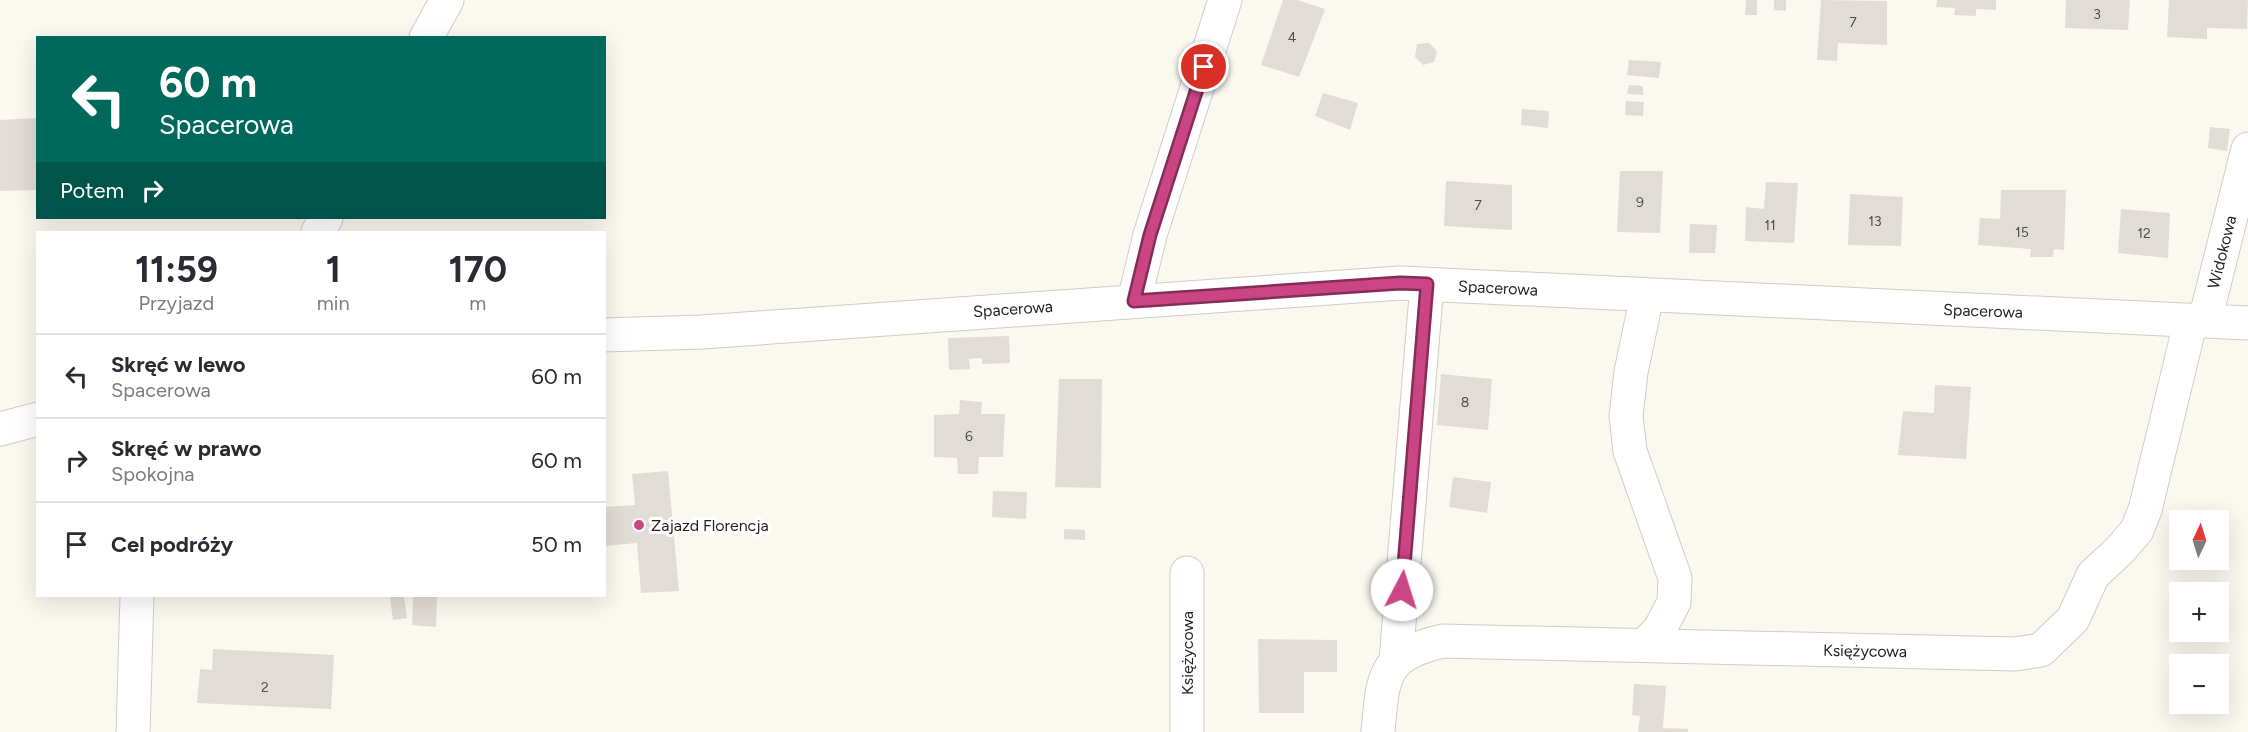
<!DOCTYPE html>
<html lang="pl">
<head>
<meta charset="utf-8">
<style>
	:root { --surface:#fff; --page:#f7f7f7; --text:#2b2b33; --muted:#7c7c81; --line:#e1e1e2 }
	body { margin:0; font-family:Figtree,sans-serif; background:var(--page); color:var(--text); height:100vh; display:flex; flex-direction:column; font-size:22px; white-space:nowrap }
	* { box-sizing:border-box; margin:0 }
	p { font-size:20px; color:var(--muted) }
	.icon { flex:none; width:33px; height:33px; fill:none; stroke:currentColor; stroke-width:2; stroke-linecap:round; stroke-linejoin:round }
	.map { position:relative; flex:1; overflow:hidden }
	.details { position:absolute; left:36px; top:231px; width:570px; height:366px; display:flex; flex-direction:column; background:var(--surface); border-radius:0px; box-shadow:0 6px 24px #0002 }
	.details>* { flex:none }
	.top-card { position:absolute; left:36px; top:36px; width:570px; height:183px; border-radius:0px; box-shadow:0 6px 24px #0002; background:#00695c; color:#fff; overflow:hidden }
	.needle { width:39px; rotate:4deg }
	.tools { position:absolute; left:2169px; top:510px; display:grid; gap:12px }
	.tools a { display:grid; place-items:center; width:60px; height:60px; border-radius:0px; background:var(--surface); box-shadow:0 6px 24px #0002; font-size:30px }
	.pin { position:absolute; display:grid; place-items:center; width:51px; height:51px; color:#fff; margin:-26px; border:3px solid #fff; border-radius:50%; box-shadow:0 2px 6px #0007 }
	.me { position:absolute; width:66px; margin:-33px; rotate:5deg; stroke-linejoin:round; filter:drop-shadow(0 0 4px #0008) }
	.turn { display:flex; align-items:center; gap:21px; height:126px; padding:0 24px; font-size:27px }
	.turn .icon { width:78px; height:78px; stroke-width:2.5 }
	.turn b { display:block; font-size:42px; line-height:51px }
	.then { display:flex; align-items:center; height:57px; padding:0 24px; background:#0003; gap:12px; font-size:22px }
	.eta { display:flex; justify-content:space-evenly; align-items:center; height:102px; text-align:center }
	.eta b { font-size:36px; font-weight:700; line-height:42px }
	ul { padding:0; list-style:none }
	li { display:flex; align-items:center; gap:18px; height:84px; padding:0 24px; border-top:2px solid var(--line) }
	li div { flex:1 }
	li b { display:block; font-size:22px }
	li em { font-style:normal }
	.map>svg:first-child { display:block }
</style>
</head>
<body>
<div class="map">
<svg width="2248" height="732" viewBox="0 0 2248 732">
	<rect width="100%" height="100%" fill="#fbf8f0"/>
	<path fill="#e2dcd6" d="M1283,0H1297L1325,9L1299,77L1261,65Z
		M1746,0H1757V15H1745Z
		M1774,0H1786V11L1774,10Z
		M1821,0L1887,1V45L1838,43L1837,61L1817,60Z
		M1937,0H1996V10L1976,9V16L1954,15L1955,8L1936,7Z
		M2066,0H2130L2128,30L2065,28Z
		M2169,0H2248L2247,29L2207,28V39L2167,37Z
		M1429,43L1437,51L1434,62L1423,65L1415,57L1417,44Z
		M1629,60L1661,62L1659,78L1627,75Z
		M1629,85L1643,86V95L1627,94Z
		M1323,93L1358,103L1350,130L1315,116Z
		M1626,101L1644,102L1643,116L1625,115Z
		M1522,109L1549,111L1548,128L1521,125Z
		M38,118V190L0,191V120Z
		M2210,127L2230,129L2227,151L2208,148Z
		M1620,171H1663L1660,233L1617,232Z
		M1446,181L1512,185V230L1444,226Z
		M1766,182L1798,183L1794,243L1745,241L1746,207L1764,209Z
		M2001,190H2066L2064,250L2054,249L2053,257H2030L2031,249L1978,245L1980,218L2000,219Z
		M1850,194L1903,197L1901,246L1848,245Z
		M2121,209L2170,213L2168,258L2118,253Z
		M1690,224L1717,225L1715,253H1689Z
		M1009,336L1010,363L982,364V358L969,359L970,369L949,370L948,338Z
		M1441,374L1492,379L1488,430L1437,425Z
		M1059,379H1102L1101,488L1055,487Z
		M1935,385L1971,387L1966,459L1898,455L1903,411L1934,413Z
		M960,400L982,402L981,414H1005L1003,457H979L978,474H958L957,458L934,457V415L959,414Z
		M668,471L679,591L641,593L637,543L604,546V507L635,505L632,474Z
		M1453,477L1491,482L1487,513L1449,507Z
		M993,491L1027,492L1026,519L992,517Z
		M1064,529L1085,530V540L1064,539Z
		M404,596L407,618L393,620L390,597Z
		M413,596H437L436,627L412,625Z
		M1258,639L1337,640V672H1304V713H1259Z
		M213,649L334,655L331,709L197,703L200,669L212,670Z
		M1634,684L1666,686L1663,728L1688,729V732H1638L1640,716L1632,715Z"/>
	<g fill="none" stroke-linecap="round" stroke-linejoin="round">
		<defs>
			<path id="minor" d="M426,38L447,0
				M318,232L326,218
				M1134,301L1150,235L1225,0
				M2205,320L2248,149
				M604,335L702,332L1400,283L2248,323
				M0,429L38,419
				M1645,645L1660,629L1674,602L1675,578L1630,451L1626,416L1631,372L1647,296
				M1396,660L1427,284
				M133,732L137,596
				M1187,732V573
				M1378,732C1383,676 1382,655 1443,641L2015,654L2041,650L2073,619L2093,575L2120,550L2137,530L2145,510L2191,320"/>
		</defs>
		<use href="#minor" stroke="#d0cdc5" stroke-width="35"/>
		<use href="#minor" stroke="#fff" stroke-width="33"/>
	</g>
	<g fill="none" stroke-linecap="round" stroke-linejoin="round">
		<defs>
			<path id="route" d="M1204,67L1150,235L1134,301L1400,283L1427,284L1402,590"/>
		</defs>
		<use href="#route" stroke="#842d56" stroke-width="15"/>
		<use href="#route" stroke="#cb4584" stroke-width="10"/>
	</g>
	<circle fill="#cb4584" stroke="#fff" stroke-width="2" cx="639" cy="525" r="6"/>
	<g text-anchor="middle" dominant-baseline="central" stroke-width="6" stroke-linejoin="round" paint-order="stroke">
		<g font-size="14" fill="#514e4b">
			<text x="2097" y="14">3</text>
			<text x="1853" y="22">7</text>
			<text x="1292" y="37">4</text>
			<text x="1640" y="202">9</text>
			<text x="1478" y="205">7</text>
			<text x="1875" y="221">13</text>
			<text x="1770" y="225">11</text>
			<text x="2022" y="232">15</text>
			<text x="2144" y="233">12</text>
			<text x="1465" y="402">8</text>
			<text x="969" y="436">6</text>
			<text x="265" y="687">2</text>
		</g>
		<g font-size="16" fill="#211f1d" stroke="#fff">
			<text transform="translate(2222 252) rotate(-76)">Widokowa</text>
			<text transform="translate(1498 288) rotate(3)">Spacerowa</text>
			<text transform="translate(1013 309) rotate(-4)">Spacerowa</text>
			<text transform="translate(1983 311) rotate(2)">Spacerowa</text>
			<text transform="translate(1865 651) rotate(1)">Księżycowa</text>
			<text transform="translate(1187 653) rotate(-90)">Księżycowa</text>
		</g>
		<g font-size="16" fill="#211f1d" stroke="#fff" text-anchor="start">
			<text x="651" y="525">Zajazd Florencja</text>
		</g>
	</g>
</svg>
<div class="tools">
<a><svg class="needle" viewBox="-14 -14 28 28"><path d="M0-13l5 13h-10z" fill="#e53935"/><path d="M0 13l5-13h-10z" fill="#7c7c81"/></svg></a>
<a>+</a>
<a>−</a>
</div>
<div class="pin" style="left:1204px;top:67px;background:#d93025"><svg class="icon" aria-label="arrive" viewBox="0 0 24 24"><path d="M6 21V4h12l-3 4 3 4H6"/></svg></div>
<svg class="me" style="left:1402px;top:590px" viewBox="-20 -20 40 40"><circle r="19" fill="#fff"/><path d="M0-13L10 11 0 6-10 11z" fill="#cb4584"/></svg>
<div class="top-card">
<div class="turn"><svg class="icon" aria-label="left" viewBox="0 0 24 24"><path d="M17 20v-9H6M10 6l-5 5 5 5"/></svg><div><b>60 m</b>Spacerowa</div></div>
<div class="then">Potem<svg class="icon" aria-label="right" viewBox="0 0 24 24"><path d="M7 20v-9h11M14 6l5 5-5 5"/></svg></div>
</div>
<section class="details">
<div class="eta">
<div><b>11:59</b><p>Przyjazd</p></div>
<div><b>1</b><p>min</p></div>
<div><b>170</b><p>m</p></div>
</div>
<ul>
<li><svg class="icon" aria-label="left" viewBox="0 0 24 24"><path d="M17 20v-9H6M10 6l-5 5 5 5"/></svg><div><b>Skręć w lewo</b><p>Spacerowa</p></div><em>60 m</em></li>
<li><svg class="icon" aria-label="right" viewBox="0 0 24 24"><path d="M7 20v-9h11M14 6l5 5-5 5"/></svg><div><b>Skręć w prawo</b><p>Spokojna</p></div><em>60 m</em></li>
<li><svg class="icon" aria-label="arrive" viewBox="0 0 24 24"><path d="M6 21V4h12l-3 4 3 4H6"/></svg><div><b>Cel podróży</b></div><em>50 m</em></li>
</ul>
</section>
</div>
</body>
</html>
